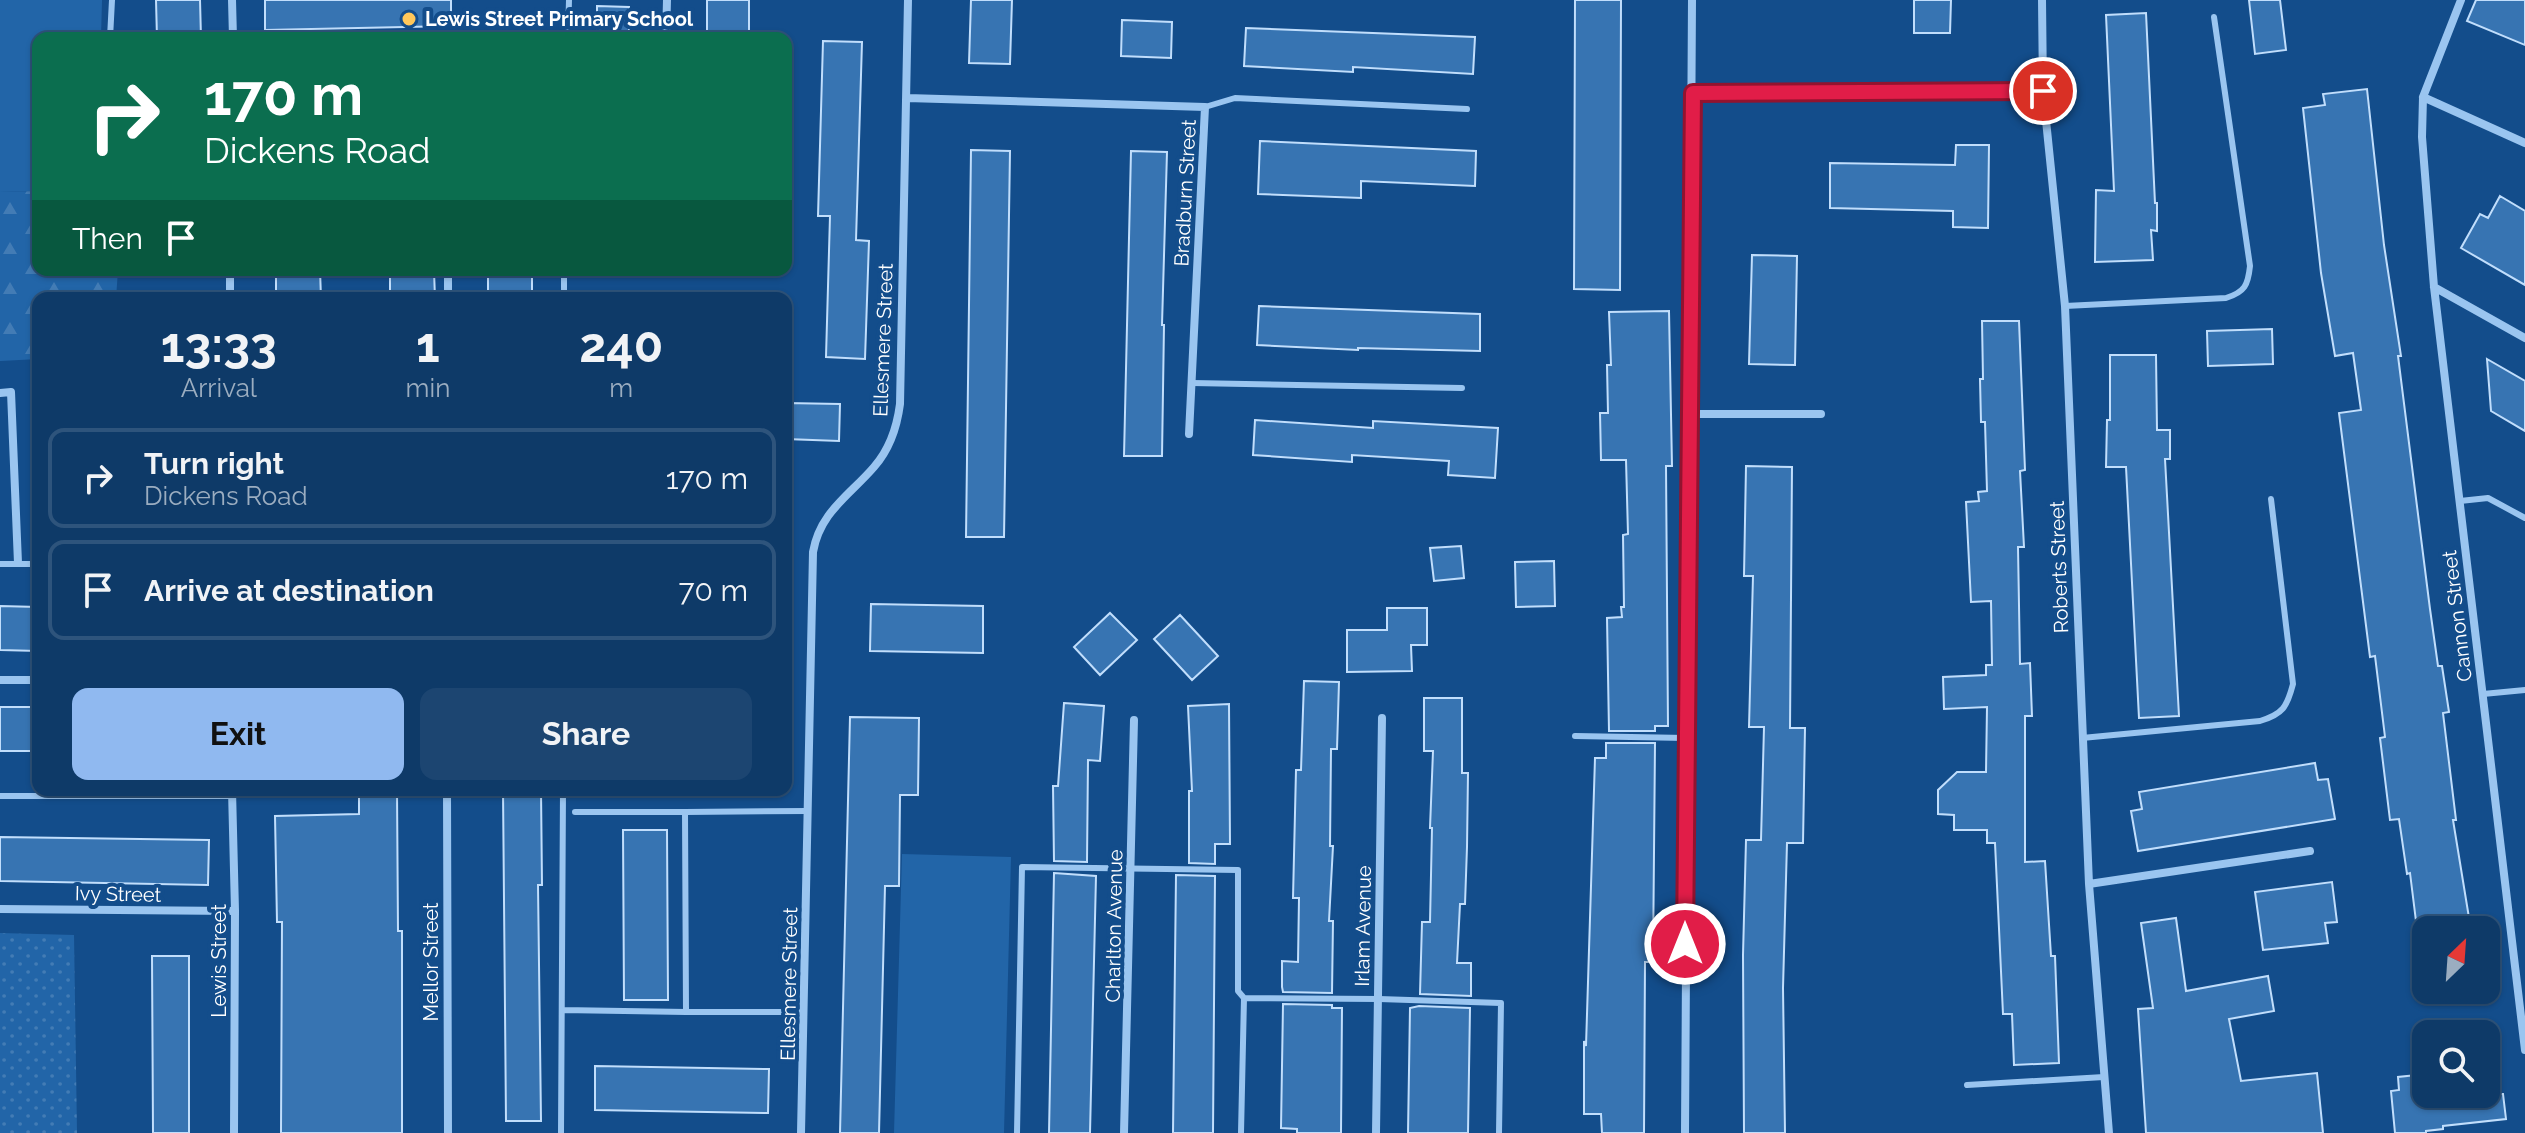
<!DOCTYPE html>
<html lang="en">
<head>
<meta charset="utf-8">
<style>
	:root { --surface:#0e3a68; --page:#1c4571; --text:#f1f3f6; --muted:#9badc0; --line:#2e547c; --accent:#90b9f0 }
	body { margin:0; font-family:Raleway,sans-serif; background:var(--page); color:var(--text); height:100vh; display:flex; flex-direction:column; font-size:30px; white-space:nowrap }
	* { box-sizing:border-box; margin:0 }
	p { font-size:26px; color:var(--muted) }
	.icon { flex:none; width:44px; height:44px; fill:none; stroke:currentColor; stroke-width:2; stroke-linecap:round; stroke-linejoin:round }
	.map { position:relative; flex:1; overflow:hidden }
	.panel { position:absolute; left:32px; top:292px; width:760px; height:504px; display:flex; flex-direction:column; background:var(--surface); border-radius:16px; box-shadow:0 2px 6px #0004,0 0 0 2px var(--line) }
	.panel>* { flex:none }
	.banner { position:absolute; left:32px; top:32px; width:760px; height:244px; border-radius:16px; box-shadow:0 2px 6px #0004,0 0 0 2px var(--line); background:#0b6e4f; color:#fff; overflow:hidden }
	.needle { width:52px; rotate:25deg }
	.tools { position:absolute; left:2412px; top:916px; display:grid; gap:16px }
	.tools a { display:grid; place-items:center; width:88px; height:88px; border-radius:16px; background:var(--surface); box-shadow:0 2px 6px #0004,0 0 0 2px var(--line); font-size:40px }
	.pin { position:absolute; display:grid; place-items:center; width:68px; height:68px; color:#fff; margin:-34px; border:4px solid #fff; border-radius:50%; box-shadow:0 2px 8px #0007 }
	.me { position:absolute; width:88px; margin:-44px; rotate:0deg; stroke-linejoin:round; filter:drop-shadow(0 0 6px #0008) }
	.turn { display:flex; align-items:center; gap:28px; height:168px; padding:0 40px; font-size:36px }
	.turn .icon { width:104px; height:104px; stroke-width:2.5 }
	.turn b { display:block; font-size:56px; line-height:68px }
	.then { display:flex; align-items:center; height:76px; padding:0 40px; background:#0003; gap:16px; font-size:30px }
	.eta { display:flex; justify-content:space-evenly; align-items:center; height:136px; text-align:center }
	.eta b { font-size:48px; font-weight:700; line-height:56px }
	.primary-button { display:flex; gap:16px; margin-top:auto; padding:16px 40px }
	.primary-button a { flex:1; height:92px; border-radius:16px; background:var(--accent); color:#111; font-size:32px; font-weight:700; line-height:92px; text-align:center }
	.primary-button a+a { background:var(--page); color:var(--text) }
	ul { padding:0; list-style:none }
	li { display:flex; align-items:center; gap:24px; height:100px; margin:0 16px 12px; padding:0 24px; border:4px solid var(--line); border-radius:16px }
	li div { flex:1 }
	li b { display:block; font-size:30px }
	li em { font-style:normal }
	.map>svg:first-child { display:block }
</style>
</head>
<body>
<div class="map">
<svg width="2525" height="1133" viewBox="0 0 2525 1133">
	<defs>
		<pattern id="forest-firs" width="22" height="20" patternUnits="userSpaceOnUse" patternTransform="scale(2)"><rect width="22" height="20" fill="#2265a8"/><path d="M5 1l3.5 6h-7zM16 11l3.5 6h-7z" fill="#437cb5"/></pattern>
		<pattern id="park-dots" width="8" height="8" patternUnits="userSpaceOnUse" patternTransform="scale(2)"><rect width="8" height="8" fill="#2265a8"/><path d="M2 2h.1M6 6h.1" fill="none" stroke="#437cb5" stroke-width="1.8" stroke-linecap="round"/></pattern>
	</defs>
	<rect width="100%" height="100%" fill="#134d8b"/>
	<path fill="#2265a8" d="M0,0H102L101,38H38V191L0,192Z
		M902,854L1011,857L1004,1133H894Z"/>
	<path fill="url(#forest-firs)" d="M38,191V270H118L116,298H38V359L0,361V192Z"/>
	<path fill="url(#park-dots)" d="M0,933L74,935L77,1133H0Z"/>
	<path fill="#3774b2" stroke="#c1defc" stroke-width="2" d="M156,0H200L201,38H157Z
		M265,0H451V26L265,30Z
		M707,0H749V38H707Z
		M971,0H1012L1010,64L969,63Z
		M1575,0H1621L1620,290L1574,289Z
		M1914,0H1951L1950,33H1914Z
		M2249,0H2280L2286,50L2255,54Z
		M2476,0H2525V45L2467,21Z
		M597,6L629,7V38H597Z
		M2146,13L2155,203H2157V231L2151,230L2153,260L2095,262L2096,190L2114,191L2106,15Z
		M1122,20L1172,22L1171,58L1121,56Z
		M1246,28L1475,37L1473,74L1353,67V72L1244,66Z
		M823,41L862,42L856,240L869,241L865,359L826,357L830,216H818Z
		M2367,89L2384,245L2401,356H2398L2430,609L2438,666H2442L2449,712L2443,713L2456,820H2453L2471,930L2417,929L2410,873L2407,874L2399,819L2390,820L2380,738L2385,737L2375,656L2370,657L2339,413L2361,410L2353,353L2335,356L2321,273L2303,108L2325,105L2323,94Z
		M1260,141L1476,151L1475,186L1361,181V198L1258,194Z
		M1956,145H1989L1988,228L1953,227V211L1830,208V163L1955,165Z
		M971,150L1010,151L1004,537H966Z
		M1131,151L1167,152L1162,325H1164L1162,456H1124Z
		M2500,196L2525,211V285L2461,248L2480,214L2488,218Z
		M1752,255L1797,256L1795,365L1749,364Z
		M276,270H320L321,298H276Z
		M390,271H434L435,298H390Z
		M488,271H532V298H488Z
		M1259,306L1480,314V351L1358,348V350L1257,345Z
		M1669,311L1672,466H1666L1668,726H1655V731H1609L1607,618L1622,617L1621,607H1624L1623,535L1628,534L1626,460H1601L1600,413H1608L1607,365H1611L1609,312Z
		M1982,321H2019L2025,470L2020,471L2024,547H2018L2020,664L2030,663L2032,716H2025V862L2045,861L2051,956H2055L2059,1063L2014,1065L2012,1014H2003L1995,843H1987V830H1954V815L1938,814V790L1957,772H1986L1987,707L1944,709L1943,677L1986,675V665H1992L1991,601L1971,602L1966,502L1979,501L1978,492L1987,491L1985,422H1981L1980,379H1983Z
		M2272,329L2273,364L2208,366L2207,331Z
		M2110,355H2156L2157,430H2170V459H2165L2179,716L2139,718L2126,467H2106L2107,420H2110Z
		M2487,359L2525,381V431L2491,411Z
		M786,403L840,404L839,441L786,439Z
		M1255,420L1373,428V421L1498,428L1495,478L1448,475L1449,461L1352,455V462L1253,455Z
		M1746,466L1792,467L1790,728H1805L1803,843H1787L1783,988L1785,1133H1744L1743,955L1746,840H1761L1764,727H1749L1753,576H1744Z
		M1461,546L1464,578L1434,581L1430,548Z
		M1554,561L1555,606L1516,607L1515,562Z
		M871,604L983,606V653L870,651Z
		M0,606L38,607V651L0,650Z
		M1387,608H1427V645H1411L1412,671L1347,672V630H1387Z
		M1110,613L1137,640L1100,675L1074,647Z
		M1180,615L1218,656L1192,680L1154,639Z
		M1304,681L1339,682L1337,749H1331L1330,846H1333L1329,921H1333L1332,993L1283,992L1282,987V961L1298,962L1299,898H1293L1296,770H1301Z
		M1424,698H1462V773H1468L1467,847L1465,904H1460L1457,963H1471V996L1420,994L1422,922H1430L1432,828H1430L1433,751H1424Z
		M1064,703L1104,706L1100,761L1088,760L1087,862L1054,861L1053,786H1058Z
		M1229,704L1230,844H1215V864L1189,863V791H1192L1188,706Z
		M0,707H38V751H0Z
		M850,717L919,718L918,795H900L899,886H885L879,1133H840Z
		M1606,743H1655L1653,962H1645L1644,1133H1602L1601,1114H1584V1041L1586,1046L1595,758H1606Z
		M2315,763L2318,780L2328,779L2335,819L2138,851L2131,811L2142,809L2139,792Z
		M359,790H397L398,931H402V1133H281L282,922H277L275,816L359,814Z
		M503,790H541L542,885H538L541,1121H506Z
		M623,830H667L668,1000H624Z
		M0,837L209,840L208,885L0,881Z
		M1054,873L1096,876L1090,1133H1049Z
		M1176,875L1215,876L1213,1133H1173Z
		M2332,882L2337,922L2325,923L2328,943L2263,950L2255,892Z
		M2176,918L2186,991L2268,976L2274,1011L2229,1019L2241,1081L2317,1073L2323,1133H2146L2138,1009L2153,1008L2141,923Z
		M152,956H189V1133H153Z
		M1283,1004L1332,1005V1008H1342L1341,1133H1297V1129L1281,1128Z
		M1419,1006L1470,1008L1468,1133H1408L1410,1008Z
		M595,1066L769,1069L768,1113L595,1110Z
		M2426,1074V1094H2503L2506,1119L2443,1126V1129L2426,1131V1133H2395L2391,1091L2399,1090L2398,1077Z"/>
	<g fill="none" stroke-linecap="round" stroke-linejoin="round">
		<path stroke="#9ac5f0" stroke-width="6" d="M110,38L112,0
			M568,38L569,0
			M1205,107L1235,98L1467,109
			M564,298V270
			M2065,306L2226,298C2245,292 2248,285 2250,266L2214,17
			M1192,383L1462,388
			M2460,501L2488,498L2525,518
			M0,564H38
			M2483,694L2525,690
			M1575,736L1686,738
			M2082,738L2260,721C2283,714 2287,707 2293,684L2271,499
			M0,796H232
			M575,812H685
			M1244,998L1379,999L1501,1003L1499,1133
			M562,1010L686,1012
			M804,1012H686L685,812L808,811
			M1967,1085L2104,1077
			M561,1133L563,790
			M1017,1133L1022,867L1238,870V991L1244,998L1241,1133"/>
		<path stroke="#9ac5f0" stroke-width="8" d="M232,0L233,38
			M2042,0L2043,91L2065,306L2089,884L2109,1133
			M2461,0L2423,97L2422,137L2434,287L2525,1050
			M666,38L667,0
			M1693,93L2043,91
			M2423,97L2525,143
			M907,98L1205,107L1189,434
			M230,270V298
			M2434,287L2525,338
			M448,298V270
			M0,393L11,392L18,563
			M1691,414H1821
			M0,680H38
			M232,790L235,911L234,1133
			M447,790L448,1133
			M2089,884L2310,851
			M0,909L235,911
			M801,1133L813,552C820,512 849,496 874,467C889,450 897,427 900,404L908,0
			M1124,1133L1134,720
			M1376,1133L1382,718
			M1685,1133L1692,0"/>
	</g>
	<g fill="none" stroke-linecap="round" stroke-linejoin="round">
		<defs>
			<path id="route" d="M1685,944L1693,93L2043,91"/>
		</defs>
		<use href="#route" stroke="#92132f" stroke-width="20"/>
		<use href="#route" stroke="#e11d48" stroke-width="14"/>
	</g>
	<circle fill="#ffc75a" stroke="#134d8b" stroke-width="3" cx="409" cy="19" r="8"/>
	<g text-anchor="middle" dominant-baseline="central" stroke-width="8" stroke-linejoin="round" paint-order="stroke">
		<g font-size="20" font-weight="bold" fill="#fff" stroke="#134d8b" text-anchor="start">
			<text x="425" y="19">Lewis Street Primary School</text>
		</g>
		<g font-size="20" fill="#fff" stroke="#134d8b">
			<text transform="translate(1185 193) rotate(-87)">Bradburn Street</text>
			<text transform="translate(883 340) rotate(-88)">Ellesmere Street</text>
			<text transform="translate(2059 567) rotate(-92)">Roberts Street</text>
			<text transform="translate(2457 616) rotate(-97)">Cannon Street</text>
			<text transform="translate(118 894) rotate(1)">Ivy Street</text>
			<text transform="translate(1114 926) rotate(-89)">Charlton Avenue</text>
			<text transform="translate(1363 926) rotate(-89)">Irlam Avenue</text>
			<text transform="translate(219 961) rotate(-90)">Lewis Street</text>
			<text transform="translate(431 962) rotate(-90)">Mellor Street</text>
			<text transform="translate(789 984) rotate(-89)">Ellesmere Street</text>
		</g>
	</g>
</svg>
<div class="tools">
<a><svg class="needle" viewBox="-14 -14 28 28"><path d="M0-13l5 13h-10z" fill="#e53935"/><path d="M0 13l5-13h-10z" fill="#9badc0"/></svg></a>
<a><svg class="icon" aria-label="search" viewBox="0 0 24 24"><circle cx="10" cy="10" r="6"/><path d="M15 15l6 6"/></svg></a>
</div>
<div class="pin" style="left:2043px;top:91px;background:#d93025"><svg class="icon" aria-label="arrive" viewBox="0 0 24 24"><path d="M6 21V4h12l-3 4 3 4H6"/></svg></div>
<svg class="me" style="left:1685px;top:944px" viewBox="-20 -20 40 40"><circle r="17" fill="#e11d48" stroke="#fff" stroke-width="3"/><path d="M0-11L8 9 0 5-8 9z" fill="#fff"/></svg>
<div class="banner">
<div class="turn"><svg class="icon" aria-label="right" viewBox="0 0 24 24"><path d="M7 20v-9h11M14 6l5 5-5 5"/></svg><div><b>170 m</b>Dickens Road</div></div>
<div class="then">Then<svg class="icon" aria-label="arrive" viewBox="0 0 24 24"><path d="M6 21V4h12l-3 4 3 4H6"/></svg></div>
</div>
<section class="panel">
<div class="eta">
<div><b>13:33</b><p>Arrival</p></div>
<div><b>1</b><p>min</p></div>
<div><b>240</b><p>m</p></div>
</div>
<ul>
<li><svg class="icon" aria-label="right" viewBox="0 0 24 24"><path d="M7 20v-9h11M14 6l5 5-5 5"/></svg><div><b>Turn right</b><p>Dickens Road</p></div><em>170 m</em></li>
<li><svg class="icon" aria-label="arrive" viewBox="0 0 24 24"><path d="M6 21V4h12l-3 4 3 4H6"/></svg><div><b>Arrive at destination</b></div><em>70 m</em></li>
</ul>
<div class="primary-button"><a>Exit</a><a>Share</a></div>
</section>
</div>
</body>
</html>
